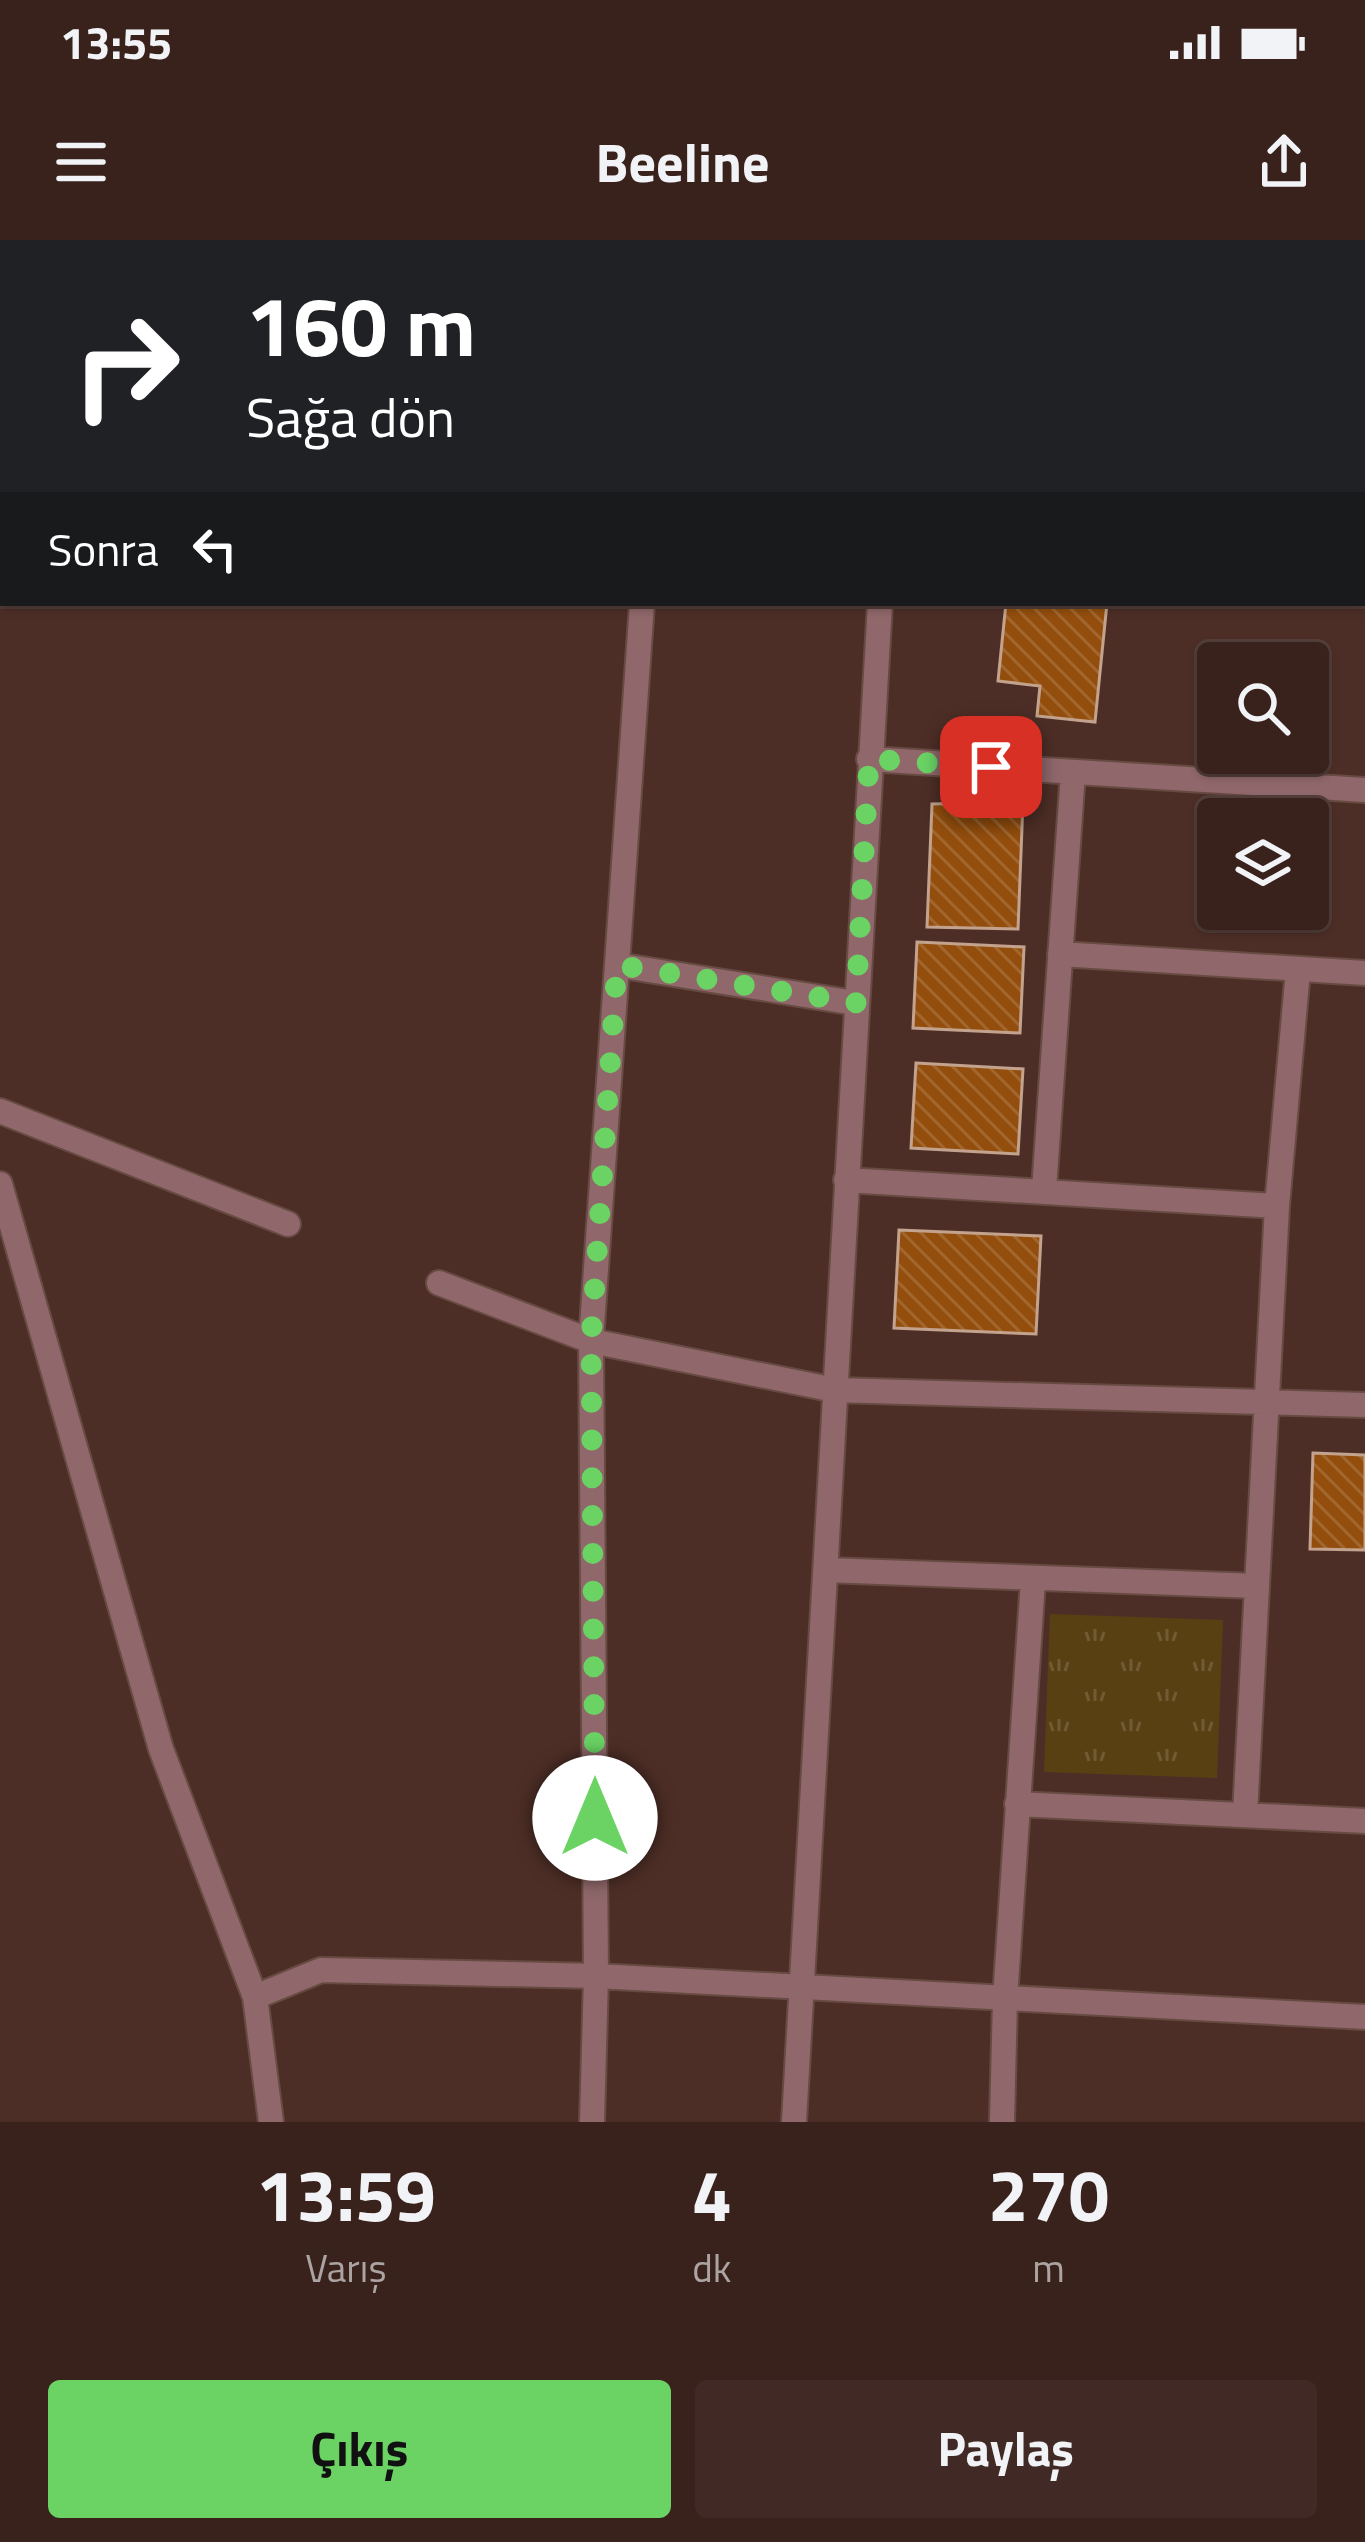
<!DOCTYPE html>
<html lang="tr">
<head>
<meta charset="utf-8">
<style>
	:root { --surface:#3a221c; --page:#412a25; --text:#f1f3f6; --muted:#aba4a3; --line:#543f3b; --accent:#6ad364 }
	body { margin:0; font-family:"Titillium Web",sans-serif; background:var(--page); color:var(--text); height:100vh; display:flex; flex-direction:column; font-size:45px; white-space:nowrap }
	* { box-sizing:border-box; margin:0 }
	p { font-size:39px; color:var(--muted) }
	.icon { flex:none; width:66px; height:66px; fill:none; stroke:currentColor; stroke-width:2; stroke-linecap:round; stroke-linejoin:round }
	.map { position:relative; height:1882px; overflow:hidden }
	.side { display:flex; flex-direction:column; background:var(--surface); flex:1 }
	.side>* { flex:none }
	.top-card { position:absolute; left:0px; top:0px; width:1365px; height:366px; box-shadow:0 3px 9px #0004,0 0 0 3px var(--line); background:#202124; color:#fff; overflow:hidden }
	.buttons { position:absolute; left:1197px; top:402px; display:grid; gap:24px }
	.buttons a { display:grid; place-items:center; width:132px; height:132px; border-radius:12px; background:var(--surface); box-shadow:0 3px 9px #0004,0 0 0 3px var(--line); font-size:60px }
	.pin { position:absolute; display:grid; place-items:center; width:102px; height:102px; color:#fff; margin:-51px; border-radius:24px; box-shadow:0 6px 18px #0006 }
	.me { position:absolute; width:132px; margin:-66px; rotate:0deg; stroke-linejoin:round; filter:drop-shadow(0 0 9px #0008) }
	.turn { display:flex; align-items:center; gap:42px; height:252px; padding:0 48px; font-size:54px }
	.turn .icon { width:156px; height:156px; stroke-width:2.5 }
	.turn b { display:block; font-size:84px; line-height:102px }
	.then { display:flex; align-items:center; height:114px; padding:0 48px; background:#0003; gap:24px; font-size:45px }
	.eta { display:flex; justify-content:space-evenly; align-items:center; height:204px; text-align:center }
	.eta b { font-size:72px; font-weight:700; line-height:84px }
	.cta { display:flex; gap:24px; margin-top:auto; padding:24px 48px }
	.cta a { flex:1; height:138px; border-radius:12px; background:var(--accent); color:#111; font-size:48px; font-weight:700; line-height:138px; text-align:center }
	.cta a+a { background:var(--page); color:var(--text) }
	.status { display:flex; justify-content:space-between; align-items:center; height:84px; padding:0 60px; background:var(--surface); direction:ltr }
	.status svg { height:33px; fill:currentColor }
	header { display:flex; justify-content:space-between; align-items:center; height:156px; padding:0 48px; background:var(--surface); font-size:54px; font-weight:700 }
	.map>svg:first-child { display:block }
</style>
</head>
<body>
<div class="status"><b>13:55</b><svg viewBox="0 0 49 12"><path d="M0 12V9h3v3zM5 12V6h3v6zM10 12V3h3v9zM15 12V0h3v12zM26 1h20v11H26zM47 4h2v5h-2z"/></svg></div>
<header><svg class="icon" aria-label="menu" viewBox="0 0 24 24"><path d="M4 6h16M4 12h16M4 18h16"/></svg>Beeline<svg class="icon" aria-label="share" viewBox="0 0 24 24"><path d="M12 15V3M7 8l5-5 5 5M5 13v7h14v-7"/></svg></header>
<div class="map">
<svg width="1365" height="1882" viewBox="0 0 1365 1882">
	<defs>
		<pattern id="park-tufts" width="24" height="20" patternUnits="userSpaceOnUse" patternTransform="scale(3)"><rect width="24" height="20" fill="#594012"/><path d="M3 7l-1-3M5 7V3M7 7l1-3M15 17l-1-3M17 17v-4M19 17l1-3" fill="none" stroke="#715b34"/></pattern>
		<pattern id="building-back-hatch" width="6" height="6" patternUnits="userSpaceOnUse" patternTransform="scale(3)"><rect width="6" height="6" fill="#934e0d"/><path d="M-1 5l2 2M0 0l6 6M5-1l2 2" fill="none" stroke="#a2672f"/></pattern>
	</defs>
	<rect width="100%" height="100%" fill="#4d2e26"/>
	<path fill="url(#park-tufts)" d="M1050,1374L1223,1380L1217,1538L1044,1532Z"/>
	<path fill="url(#building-back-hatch)" stroke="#c3a38e" stroke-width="3" d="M1006,363H1107L1095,482L1037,476L1040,446L998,441Z
		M1023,562L1018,689L927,687L932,564Z
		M917,702L1024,707L1020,793L913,788Z
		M916,823L1023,829L1018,914L911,908Z
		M899,990L1041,996L1036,1094L894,1088Z
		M1313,1213L1365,1215V1310L1310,1309Z"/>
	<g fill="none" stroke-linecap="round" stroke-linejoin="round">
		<defs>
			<path id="street" d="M667,3V0
				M899,3V0
				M1127,3V0
				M1244,3V0
				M1362,32L1365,33
				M1362,258H1365
				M0,302H3
				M869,519L1365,550
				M1060,714L1365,733
				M617,725L855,763
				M0,871L288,984
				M846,940L1277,966
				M0,944L161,1509L255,1757L271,1882
				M1044,950L1073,532
				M439,1043L591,1101L835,1150L1365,1165
				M826,1330L1257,1346
				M1017,1564L1365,1581
				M1245,1574L1277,966L1298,730
				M255,1757L321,1730L596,1736L1365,1777
				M592,1882L596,1736L591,1101L642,363
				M794,1882L880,363
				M1002,1882L1005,1759L1033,1340"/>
		</defs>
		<use href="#street" stroke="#674a42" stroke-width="28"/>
		<use href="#street" stroke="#90686b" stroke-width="24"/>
	</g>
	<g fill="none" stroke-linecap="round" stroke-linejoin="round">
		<path stroke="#6ad364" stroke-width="21" stroke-dasharray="0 37.8" d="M595,1578L591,1101L617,725L856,763L869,519L991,527"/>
	</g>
</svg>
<div class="buttons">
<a><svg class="icon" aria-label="search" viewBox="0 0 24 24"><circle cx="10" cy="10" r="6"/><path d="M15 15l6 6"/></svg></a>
<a><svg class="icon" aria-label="layers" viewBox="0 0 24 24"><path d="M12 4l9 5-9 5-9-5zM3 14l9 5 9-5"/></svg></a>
</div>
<div class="pin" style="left:991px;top:527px;background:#d93025"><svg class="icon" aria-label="arrive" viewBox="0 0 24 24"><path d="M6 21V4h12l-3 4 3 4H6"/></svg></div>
<svg class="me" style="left:595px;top:1578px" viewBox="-20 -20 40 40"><circle r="19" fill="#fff"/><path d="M0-13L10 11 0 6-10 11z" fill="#6ad364"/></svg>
<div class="top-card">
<div class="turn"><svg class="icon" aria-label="right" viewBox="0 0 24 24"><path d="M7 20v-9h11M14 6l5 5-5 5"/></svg><div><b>160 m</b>Sağa dön</div></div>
<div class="then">Sonra<svg class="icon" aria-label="left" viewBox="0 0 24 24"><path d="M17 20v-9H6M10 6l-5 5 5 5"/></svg></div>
</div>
</div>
<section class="side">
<div class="eta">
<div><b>13:59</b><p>Varış</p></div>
<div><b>4</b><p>dk</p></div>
<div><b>270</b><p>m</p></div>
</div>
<div class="cta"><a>Çıkış</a><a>Paylaş</a></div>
</section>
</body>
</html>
